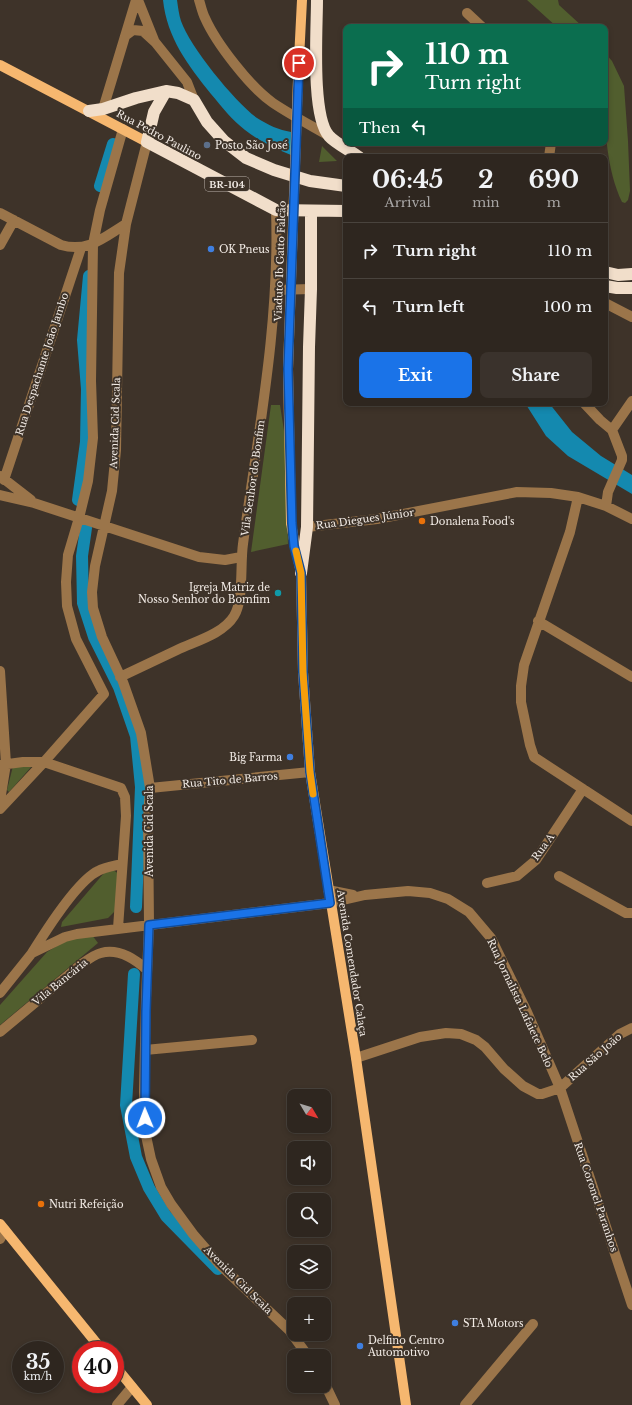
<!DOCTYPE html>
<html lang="en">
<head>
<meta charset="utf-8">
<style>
	:root { --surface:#2e261f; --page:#3a322c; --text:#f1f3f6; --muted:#a7a5a4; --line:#49433d; --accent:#1a73e8 }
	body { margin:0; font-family:"Libre Baskerville",serif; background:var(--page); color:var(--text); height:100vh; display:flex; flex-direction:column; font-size:15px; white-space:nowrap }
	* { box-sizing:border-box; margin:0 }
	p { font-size:13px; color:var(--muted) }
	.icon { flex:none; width:22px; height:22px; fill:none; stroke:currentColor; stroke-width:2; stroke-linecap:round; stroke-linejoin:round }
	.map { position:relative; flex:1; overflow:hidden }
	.sheet { position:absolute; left:343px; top:154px; width:265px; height:252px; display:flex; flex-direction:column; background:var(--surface); border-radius:8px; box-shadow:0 2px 6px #0003,0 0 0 1px var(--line) }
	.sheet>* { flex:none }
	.guide { position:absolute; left:343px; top:24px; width:265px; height:122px; border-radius:8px; box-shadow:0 2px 6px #0003,0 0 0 1px var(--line); background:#0b6e4f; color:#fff; overflow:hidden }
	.needle { width:26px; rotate:128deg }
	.buttons { position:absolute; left:287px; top:1089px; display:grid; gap:8px }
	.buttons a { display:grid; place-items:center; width:44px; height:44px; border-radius:8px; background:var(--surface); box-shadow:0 2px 6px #0003,0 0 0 1px var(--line); font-size:20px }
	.speed { position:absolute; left:12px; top:1341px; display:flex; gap:8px; font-size:20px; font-weight:700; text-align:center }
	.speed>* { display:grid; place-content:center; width:52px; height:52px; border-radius:50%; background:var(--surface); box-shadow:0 2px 6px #0003,0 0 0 1px var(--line); line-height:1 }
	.speed small { font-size:10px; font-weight:400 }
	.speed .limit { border:6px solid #d22; background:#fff; color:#111 }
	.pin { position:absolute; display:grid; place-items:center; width:34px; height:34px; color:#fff; margin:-17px; border:2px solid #fff; border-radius:50%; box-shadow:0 1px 4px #0007 }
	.me { position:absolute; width:44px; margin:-22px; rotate:359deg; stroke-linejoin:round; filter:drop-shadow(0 0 3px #0008) }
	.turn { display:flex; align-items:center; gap:14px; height:84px; padding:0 16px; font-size:18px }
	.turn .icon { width:52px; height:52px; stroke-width:2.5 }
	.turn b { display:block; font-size:28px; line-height:34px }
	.then { display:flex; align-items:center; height:38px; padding:0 16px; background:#0003; gap:8px; font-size:15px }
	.eta { display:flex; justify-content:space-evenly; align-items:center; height:68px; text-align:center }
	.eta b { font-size:24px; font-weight:800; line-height:28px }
	.action { display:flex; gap:8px; margin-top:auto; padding:8px 16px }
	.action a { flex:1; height:46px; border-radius:8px; background:var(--accent); color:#fff; font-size:16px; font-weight:800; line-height:46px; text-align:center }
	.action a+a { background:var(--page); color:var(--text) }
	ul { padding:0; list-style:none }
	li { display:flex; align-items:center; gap:12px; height:56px; padding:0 16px; border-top:1px solid var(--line) }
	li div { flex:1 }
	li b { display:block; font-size:15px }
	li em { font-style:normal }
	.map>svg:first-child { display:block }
</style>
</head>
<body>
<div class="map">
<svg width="632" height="1405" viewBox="0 0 632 1405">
	<rect width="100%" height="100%" fill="#3e3329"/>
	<path fill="#515e2e" d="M527,0H558L559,5L583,27H557Z
		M605,53L612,61L624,86L628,141L630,191L628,200L625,203L622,202C601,157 605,101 605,53Z
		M322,146L337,161L319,162Z
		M271,405H280L285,437L288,544L251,552Z
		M13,766H32L9,792L7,790Z
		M113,870L119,874L115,911L108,918L61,927L62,922L104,873Z
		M92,935L98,943L0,1025V1005L47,952L73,936Z"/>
	<path fill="#1489af" d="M163,0H177C178,7 179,15 181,21C190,47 235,102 257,118C268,125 279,130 291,132V155C275,148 259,141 245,130C232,120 222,107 211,94C188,65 167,38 163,0Z
		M525,403H549L572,432L601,456L632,475V494L568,456L546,436Z"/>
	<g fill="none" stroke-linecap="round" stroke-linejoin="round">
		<path stroke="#1489af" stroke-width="12" d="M100,186L113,144
			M78,500L86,442L87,389L83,340L89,276
			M86,528L82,556L83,603L94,637L119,687L136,736L141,787L136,907
			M134,974L126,1105L136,1157L149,1188L166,1216L218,1269"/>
		<path stroke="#9b754a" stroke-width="10" d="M138,0L154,40
			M199,0C201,6 202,12 205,18C216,43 250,87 273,103C291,115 310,125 329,136
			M467,13L482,27
			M125,36L133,30L143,31L155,42L187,82L194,100
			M103,109L136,0
			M147,142L126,224L119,273L116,450L112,491L95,566L92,592L93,608L102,637L123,682L141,733L150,788L148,819L149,925L146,998L144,1092L145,1131L151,1159L161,1187L171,1204L193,1234L219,1264L289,1330L308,1356
			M549,157L551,143
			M0,213L61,245C88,253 104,237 126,224
			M0,245L14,220
			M275,290L311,289
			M605,303L632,317
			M584,403L600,420L612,430L622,456V460L608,492L606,506
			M612,430L632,401
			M0,476L31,500
			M4,480L81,248
			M0,495L34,503L199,557L225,560L241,557
			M578,497L570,532L524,665L521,686V702L530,745L534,757L632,821
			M307,527L377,519L517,492L551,493L578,497L606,506L632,519
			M538,621L632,677
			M0,671L6,764L0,801
			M120,677C139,668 158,659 177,650C196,641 223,634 234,616C244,600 240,564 243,544C258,434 280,322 276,210
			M0,765L23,762H44L121,788L125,797L126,816L118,928
			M150,788L310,772
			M0,809L44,762L104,694L76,639L67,606L66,582L68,555L79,518L88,481L93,438L91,381L93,244L100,210L123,129
			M559,876L626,913H632
			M487,883L517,876L536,860L583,789
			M328,890L353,895
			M32,953C45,932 77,881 98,871C105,867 114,866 122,864
			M0,993L32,953L65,937L77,934L330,903L365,895L408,891L430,893L448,899L469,912L491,938L527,1012L560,1088L632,1305
			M0,1032L79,966C86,961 93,955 101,953C119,948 135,959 147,970
			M145,1050L252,1040
			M356,1058L420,1037L446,1033L461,1034L476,1040L485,1047L504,1069L523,1086L538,1094H542L560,1088L620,1034L632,1028
			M0,1239L5,1230
			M324,1382L335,1405
			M117,1405L132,1387
			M465,1405L533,1324"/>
		<path stroke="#f6b76f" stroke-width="10" d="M0,65L147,142
			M298,79L302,0
			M291,523L295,546L301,573L303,672L310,772L356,1058L406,1405
			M0,1224L102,1350
			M115,1366L147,1405"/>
		<path stroke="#f1deca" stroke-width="12" d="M317,0C317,29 311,116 329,136C335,143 351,151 359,157
			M166,91L154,112L147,142L276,210L346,211
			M89,111L103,109L136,98L166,91L178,93L194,100L207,122L224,141L246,158L274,170L310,181L346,186
			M605,272L618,275L632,274
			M605,286L617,288H632
			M301,573L307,527L309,347L311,289V211"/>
		<path stroke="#f6b76f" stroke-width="10" d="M291,523L288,369L298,79"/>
	</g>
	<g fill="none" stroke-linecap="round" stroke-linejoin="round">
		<defs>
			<path id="route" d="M145,1118L146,1011L149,925L330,903L310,772L303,672L301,573L294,546L292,523L288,369L299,63"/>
		</defs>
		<use href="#route" stroke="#114b97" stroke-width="10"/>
		<use href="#route" stroke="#1a73e8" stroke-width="7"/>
		<path stroke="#f59e0b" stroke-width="7" d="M296,551L301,573L303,672L310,772L313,794"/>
	</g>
	<circle fill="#5c6f8a" stroke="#3e3329" stroke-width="1.5" cx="207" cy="145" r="4"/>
	<g fill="#3f7fe0" stroke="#3e3329" stroke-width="1.5">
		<circle cx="211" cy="249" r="4"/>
		<circle cx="290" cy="757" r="4"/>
		<circle cx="455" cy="1323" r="4"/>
		<circle cx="360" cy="1346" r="4"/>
	</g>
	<g fill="#e8710a" stroke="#3e3329" stroke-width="1.5">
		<circle cx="422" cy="521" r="4"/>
		<circle cx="41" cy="1204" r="4"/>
	</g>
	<circle fill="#0f9aa8" stroke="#3e3329" stroke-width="1.5" cx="278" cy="593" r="4"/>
	<g text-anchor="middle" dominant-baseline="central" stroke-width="4" stroke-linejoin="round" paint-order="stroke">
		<rect fill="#3e3329" stroke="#bcb4ad" stroke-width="1" x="205" y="177" width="44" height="14" rx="3"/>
		<g font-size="9" font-weight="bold" fill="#f2ebe5">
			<text x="227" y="184">BR-104</text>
		</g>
		<g font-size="10" fill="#f2ebe5" stroke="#3e3329">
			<text transform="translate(159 135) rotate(28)">Rua Pedro Paulino</text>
			<text transform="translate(280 261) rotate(-88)">Viaduto Ib Gatto Falcão</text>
			<text transform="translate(42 364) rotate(-72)">Rua Despachante João Jambo</text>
			<text transform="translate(115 423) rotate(-88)">Avenida Cid Scala</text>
			<text transform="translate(253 478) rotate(-82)">Vila Senhor do Bonfim</text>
			<text transform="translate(365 519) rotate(-8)">Rua Diegues Júnior</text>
			<text transform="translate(230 780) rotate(-5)">Rua Tito de Barros</text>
			<text transform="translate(149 831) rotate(-90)">Avenida Cid Scala</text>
			<text transform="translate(543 847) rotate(-54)">Rua A</text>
			<text transform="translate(352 963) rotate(81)">Avenida Comendador Calaça</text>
			<text transform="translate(60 982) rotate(-39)">Vila Bancária</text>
			<text transform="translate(520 1003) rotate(65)">Rua Jornalista Lafaiete Belo</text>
			<text transform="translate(595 1057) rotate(-41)">Rua São João</text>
			<text transform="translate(596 1197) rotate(71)">Rua Coronel Paranhos</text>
			<text transform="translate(238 1280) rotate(45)">Avenida Cid Scala</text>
		</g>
		<g font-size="10" fill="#f2ebe5" stroke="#3e3329" text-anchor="start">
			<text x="215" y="145">Posto São José</text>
			<text x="219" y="249">OK Pneus</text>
			<text x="430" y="521">Donalena Food's</text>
			<text x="270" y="587" text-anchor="end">Igreja Matriz de<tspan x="270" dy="12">Nosso Senhor do Bomfim</tspan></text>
			<text x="282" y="757" text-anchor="end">Big Farma</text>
			<text x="49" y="1204">Nutri Refeição</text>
			<text x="463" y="1323">STA Motors</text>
			<text x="368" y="1340">Delfino Centro<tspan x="368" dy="12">Automotivo</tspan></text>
		</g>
	</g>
</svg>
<div class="buttons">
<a><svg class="needle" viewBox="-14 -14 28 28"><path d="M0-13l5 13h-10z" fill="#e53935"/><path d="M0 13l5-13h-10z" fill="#a7a5a4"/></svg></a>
<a><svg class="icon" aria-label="sound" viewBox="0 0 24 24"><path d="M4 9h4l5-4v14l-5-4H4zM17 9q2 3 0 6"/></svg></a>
<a><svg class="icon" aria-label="search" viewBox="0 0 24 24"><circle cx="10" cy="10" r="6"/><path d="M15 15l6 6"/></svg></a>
<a><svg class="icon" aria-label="layers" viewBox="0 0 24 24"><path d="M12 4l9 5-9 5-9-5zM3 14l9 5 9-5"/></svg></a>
<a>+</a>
<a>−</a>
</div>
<div class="speed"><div>35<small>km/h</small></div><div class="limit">40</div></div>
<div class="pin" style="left:299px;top:63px;background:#d93025"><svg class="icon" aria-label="arrive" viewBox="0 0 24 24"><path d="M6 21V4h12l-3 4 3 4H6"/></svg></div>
<svg class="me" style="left:145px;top:1118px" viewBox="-20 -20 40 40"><circle r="17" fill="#1a73e8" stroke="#fff" stroke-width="3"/><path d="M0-11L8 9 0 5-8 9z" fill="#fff"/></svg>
<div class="guide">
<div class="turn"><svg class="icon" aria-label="right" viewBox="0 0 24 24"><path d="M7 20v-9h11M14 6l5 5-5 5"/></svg><div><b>110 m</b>Turn right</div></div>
<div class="then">Then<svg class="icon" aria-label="left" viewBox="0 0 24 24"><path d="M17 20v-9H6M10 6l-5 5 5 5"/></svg></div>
</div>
<section class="sheet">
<div class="eta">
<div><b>06:45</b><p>Arrival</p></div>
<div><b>2</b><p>min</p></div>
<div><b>690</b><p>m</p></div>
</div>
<ul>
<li><svg class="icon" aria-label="right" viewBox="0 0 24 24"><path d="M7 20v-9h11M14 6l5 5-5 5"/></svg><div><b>Turn right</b></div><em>110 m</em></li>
<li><svg class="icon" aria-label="left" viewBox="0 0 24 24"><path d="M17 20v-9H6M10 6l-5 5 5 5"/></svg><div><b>Turn left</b></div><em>100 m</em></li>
</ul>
<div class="action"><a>Exit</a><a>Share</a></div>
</section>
</div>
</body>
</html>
